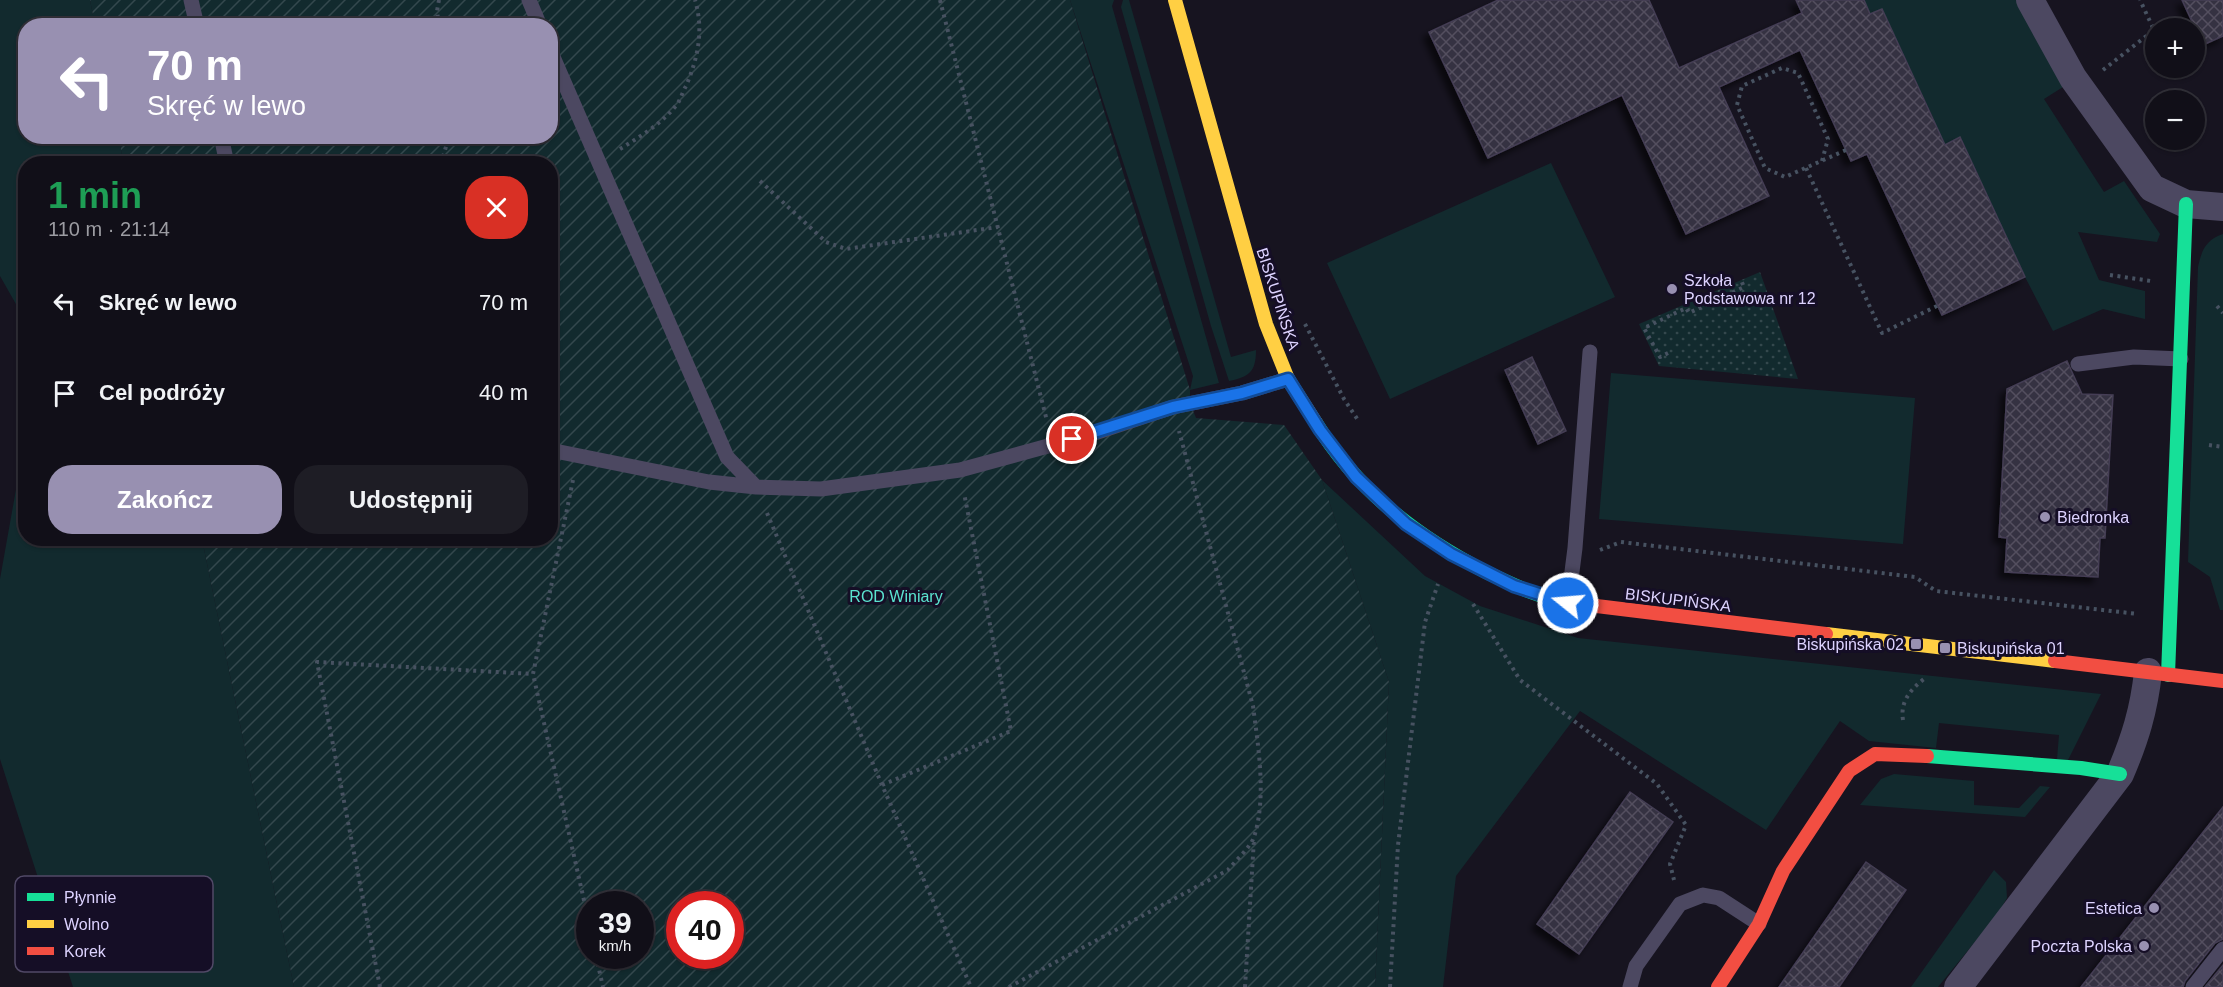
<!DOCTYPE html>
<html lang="pl">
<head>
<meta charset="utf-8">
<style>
	:root { --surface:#110f18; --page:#1e1d25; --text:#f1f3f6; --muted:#9c9ca2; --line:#302f37; --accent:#9890b1 }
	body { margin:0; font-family:Arial,sans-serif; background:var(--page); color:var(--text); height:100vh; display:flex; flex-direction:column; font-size:22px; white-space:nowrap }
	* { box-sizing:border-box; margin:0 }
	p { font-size:20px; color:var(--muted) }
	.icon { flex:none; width:33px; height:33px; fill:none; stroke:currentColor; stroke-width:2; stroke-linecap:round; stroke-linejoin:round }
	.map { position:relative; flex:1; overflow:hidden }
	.sheet { position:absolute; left:18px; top:156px; width:540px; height:390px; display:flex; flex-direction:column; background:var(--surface); border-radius:24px; box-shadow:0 2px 4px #0004,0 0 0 2px var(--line) }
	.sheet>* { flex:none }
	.top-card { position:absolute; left:18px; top:18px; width:540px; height:126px; border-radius:24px; box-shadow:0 2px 4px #0004,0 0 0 2px var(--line); background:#9890b1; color:#fff; overflow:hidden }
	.buttons { position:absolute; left:2145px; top:18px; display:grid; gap:12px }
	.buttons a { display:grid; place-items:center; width:60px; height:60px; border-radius:50%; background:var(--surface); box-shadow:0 2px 4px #0004,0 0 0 2px var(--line); font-size:30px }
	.speed { position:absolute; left:576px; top:891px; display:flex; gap:12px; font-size:30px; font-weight:700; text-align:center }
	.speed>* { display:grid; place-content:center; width:78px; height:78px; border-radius:50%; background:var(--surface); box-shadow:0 2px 4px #0004,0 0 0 2px var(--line); line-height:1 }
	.speed small { font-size:15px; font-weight:400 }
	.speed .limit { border:9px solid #d22; background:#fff; color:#111 }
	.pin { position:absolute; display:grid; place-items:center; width:51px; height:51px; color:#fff; margin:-26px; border:3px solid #fff; border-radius:50%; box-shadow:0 2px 6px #0007 }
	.me { position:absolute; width:66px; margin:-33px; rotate:287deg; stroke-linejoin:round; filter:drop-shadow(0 0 4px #0008) }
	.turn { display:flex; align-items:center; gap:21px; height:126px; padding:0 30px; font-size:27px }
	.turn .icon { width:78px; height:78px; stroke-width:2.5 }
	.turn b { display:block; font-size:42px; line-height:51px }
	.round { display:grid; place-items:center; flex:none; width:63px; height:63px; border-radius:24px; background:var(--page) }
	.head { display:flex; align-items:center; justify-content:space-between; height:102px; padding:0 30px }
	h1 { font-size:36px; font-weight:700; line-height:45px; color:#1e9e55 }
	.cta { display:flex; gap:12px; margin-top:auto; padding:12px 30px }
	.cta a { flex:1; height:69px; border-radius:24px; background:var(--accent); color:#fff; font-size:24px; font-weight:700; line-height:69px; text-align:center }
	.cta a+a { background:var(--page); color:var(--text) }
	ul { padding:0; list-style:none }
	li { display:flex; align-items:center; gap:18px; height:90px; padding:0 30px }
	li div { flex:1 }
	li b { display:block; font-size:22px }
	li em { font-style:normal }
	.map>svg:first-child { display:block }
</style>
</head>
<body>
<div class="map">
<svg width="2223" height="987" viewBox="0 0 2223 987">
	<defs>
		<pattern id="park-dots" width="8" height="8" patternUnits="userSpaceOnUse" patternTransform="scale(1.5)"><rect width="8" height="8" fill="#122a2e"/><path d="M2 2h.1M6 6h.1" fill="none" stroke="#34484d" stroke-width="1.8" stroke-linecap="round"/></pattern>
		<pattern id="garden-furrows" width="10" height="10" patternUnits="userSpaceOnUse" patternTransform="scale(1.5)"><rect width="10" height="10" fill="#122a2e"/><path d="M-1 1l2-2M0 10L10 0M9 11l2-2" fill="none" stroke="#34484d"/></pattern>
		<pattern id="building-cross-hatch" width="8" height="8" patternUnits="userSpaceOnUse" patternTransform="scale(1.5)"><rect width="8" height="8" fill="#363242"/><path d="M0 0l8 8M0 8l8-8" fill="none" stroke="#534f5e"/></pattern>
		<filter id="shadow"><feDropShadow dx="-5.5" dy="5.5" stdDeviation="3" flood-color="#0009"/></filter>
	</defs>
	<rect width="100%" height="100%" fill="#171420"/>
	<path fill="#122a2e" d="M0,0H90L95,25L26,26V136L118,137L124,163L26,164L25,320L0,276Z
		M1070,0H1114L1112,6L1219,383L1190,390L1193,376Z
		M1123,0H1129L1231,357L1256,350C1256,372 1249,377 1229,381L1211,326L1121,7Z
		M1864,0H2021L2063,87L2044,99L2104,192L2124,181L2160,234L2157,242L2078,232L2099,280L2145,291V319L2103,309L2053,331L2025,277L1961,138L1932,151L1921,127L1934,120L1882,9L1870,14Z
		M1551,163L1615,297L1390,399L1327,263Z
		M2223,234V610H2220L2210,577L2188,562L2198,267C2202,249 2206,240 2223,234Z
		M1611,373L1915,398L1903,544L1599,519Z
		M25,439L26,538L202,539L294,987H73L0,759V579Z
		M1322,480L1425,576L1480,606L1578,638L2101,694L2068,760L2057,759L2059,735L1939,723L1936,748L1869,741L1840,721L1766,830L1580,711L1456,876L1443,987H1375L1389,682Z
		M1894,774L1974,781V805L2019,808L2040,786L2050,787L2025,817L1860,805L1881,779Z
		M1994,870L2006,882L2007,898L1997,915L1938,987H1911Z"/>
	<path fill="url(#park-dots)" d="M1760,272L1798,379L1659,366L1639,324Z"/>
	<path fill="url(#garden-furrows)" fill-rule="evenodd" d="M90,0H1070L1190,390V403L1196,418L1284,425L1322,480L1389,682L1375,987H294L202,539L550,538V164L124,163L118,137L550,136V26L95,25ZM590,904H640V956H590ZM680,904H730V956H680Z"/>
	<path fill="url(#building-cross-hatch)" stroke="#443e54" stroke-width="1.5" filter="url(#shadow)" d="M1498,0H1649L1679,68L1802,13L1796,0H1864L1870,14L1882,9L1945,145L1960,137L2025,277L1942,315L1867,154L1851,161L1800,50L1719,87L1769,196L1686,234L1622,95L1488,158L1429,32Z
		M2182,0H2223V36L2203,45Z
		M1532,357L1566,431L1538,444L1505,370Z
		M2067,361L2082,394L2113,395L2105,538H2100L2098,577L2005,572L2007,538L1999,537L2007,389Z
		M1630,792L1673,822L1579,954L1537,924Z
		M2223,807V939L2215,943L2185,981L2183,987H2081Z
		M1866,862L1906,890L1839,987H1779Z
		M2223,965V987H2205Z"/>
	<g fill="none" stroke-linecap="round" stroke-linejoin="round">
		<path stroke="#475261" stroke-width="4" stroke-dasharray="3 4.5" stroke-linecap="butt" d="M439,0L437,11L439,26
			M940,0L1047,421
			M2103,70L2154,30L2140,0
			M620,149C641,136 663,123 678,103C681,98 683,91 686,86C698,58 704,30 695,0
			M1822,161L1828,139L1798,73L1782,68L1742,86L1737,105L1765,168L1785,177L1846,150
			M441,164L449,136
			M1806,168L1882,333L1937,306
			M760,181L826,242L846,249L998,227
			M2110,275L2151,281
			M2217,306L2223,313
			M1305,324L1344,399L1358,420
			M1668,353L1660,357L1644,328L1686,308L1689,313L1744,287L1741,280
			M2209,445L2223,447
			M573,480L533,674L590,927
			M767,513L882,785L971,987
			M1600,550L1621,542L1915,577L1936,591L2138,614
			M1473,604L1520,680L1657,784L1686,825L1670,864L1674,880
			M1903,720C1900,702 1910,690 1924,679
			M882,785L1011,731L964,493
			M596,956L603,987
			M380,987L317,662L533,674
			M1009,987L1228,870C1236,860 1250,848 1254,837C1267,798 1258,745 1253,706L1179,431
			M1245,987L1254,839
			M1390,987L1398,845L1425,622L1438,584"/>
		<path stroke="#4c4861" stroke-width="15" d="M191,0L197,26
			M529,0L540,26
			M550,50L727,457L756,487
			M221,136L227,164
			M2078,364L2134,357L2181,359
			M550,450L709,482L756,487L821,489L960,470L1092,434L1173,407L1242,393L1288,379
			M1568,603L1575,548L1590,352
			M1630,987L1636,966L1680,904L1703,895L1719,898L1759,924
			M2193,987L2223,949"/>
		<path stroke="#4c4861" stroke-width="28" d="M2030,0L2073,78L2152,188L2186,204L2223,207
			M1958,987L2120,774C2135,739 2144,710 2148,672"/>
		<path stroke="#16e098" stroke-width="14" d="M1316,423C1358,491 1416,536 1486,572C1513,585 1542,599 1572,603
			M2168,675L2186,204
			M1927,756L2081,768L2120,774"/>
		<path stroke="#ffcf43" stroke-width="14" d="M1175,0L1266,324L1288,379L1316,423
			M1826,634L2055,661"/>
		<path stroke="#f24e42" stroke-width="14" d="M1572,603L1826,634
			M2055,661L2223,681
			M1718,987L1759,924L1783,871L1849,771L1875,754L1927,756"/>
	</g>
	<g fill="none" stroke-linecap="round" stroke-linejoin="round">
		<defs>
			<path id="route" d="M1072,439L1173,407L1242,393L1288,379L1320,430L1356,477L1406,524L1451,554L1514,586L1568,603"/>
		</defs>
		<use href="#route" stroke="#114b97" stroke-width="15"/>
		<use href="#route" stroke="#1a73e8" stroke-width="10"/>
	</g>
	<g fill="#9890b1" stroke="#150e26" stroke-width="2">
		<circle cx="1672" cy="289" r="6"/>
		<circle cx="2045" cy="517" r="6"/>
		<rect x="1910" y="638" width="12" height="12" rx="3"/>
		<rect x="1939" y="642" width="12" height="12" rx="3"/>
		<circle cx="2154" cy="908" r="6"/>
		<circle cx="2144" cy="946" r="6"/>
	</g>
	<g text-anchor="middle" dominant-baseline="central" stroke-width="6" stroke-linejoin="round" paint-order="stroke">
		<g font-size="16" fill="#ddd3ff" stroke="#150e26" text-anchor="start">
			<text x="1684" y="280">Szkoła<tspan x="1684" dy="18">Podstawowa nr 12</tspan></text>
			<text x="2057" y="517">Biedronka</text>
			<text x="1904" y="644" text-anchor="end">Biskupińska 02</text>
			<text x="1957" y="648">Biskupińska 01</text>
			<text x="2142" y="908" text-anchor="end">Estetica</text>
			<text x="2132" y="946" text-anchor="end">Poczta Polska</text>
		</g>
		<g font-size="16" fill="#ddd3ff" stroke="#150e26">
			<text transform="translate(1278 299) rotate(72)">BISKUPIŃSKA</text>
			<text transform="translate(1678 600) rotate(7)">BISKUPIŃSKA</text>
		</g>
		<g font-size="16" fill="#5be3d0" stroke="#150e26">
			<text x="896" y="596">ROD Winiary</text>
		</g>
	</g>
	<rect x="15" y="876" width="198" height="96" rx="9" fill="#150e26" stroke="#514967" stroke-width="1.5"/>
	<rect x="27" y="893" width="27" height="8" fill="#16e098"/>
	<rect x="27" y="920" width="27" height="8" fill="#ffcf43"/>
	<rect x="27" y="947" width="27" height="8" fill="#f24e42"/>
	<g font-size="16" fill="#ddd3ff">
		<text x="64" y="903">Płynnie</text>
		<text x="64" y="930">Wolno</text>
		<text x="64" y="957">Korek</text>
	</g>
</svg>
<div class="buttons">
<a>+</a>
<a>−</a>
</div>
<div class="speed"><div>39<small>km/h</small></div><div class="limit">40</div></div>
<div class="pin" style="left:1072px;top:439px;background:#d93025"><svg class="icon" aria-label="arrive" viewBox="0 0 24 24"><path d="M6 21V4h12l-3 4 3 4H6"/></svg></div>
<svg class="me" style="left:1568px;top:603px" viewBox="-20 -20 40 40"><circle r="17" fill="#1a73e8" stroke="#fff" stroke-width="3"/><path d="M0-11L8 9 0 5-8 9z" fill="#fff"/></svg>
<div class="top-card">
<div class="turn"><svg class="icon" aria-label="left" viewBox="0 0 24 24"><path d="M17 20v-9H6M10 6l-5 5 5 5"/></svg><div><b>70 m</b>Skręć w lewo</div></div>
</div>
<section class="sheet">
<div class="head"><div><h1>1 min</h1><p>110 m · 21:14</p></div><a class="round" style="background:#d93025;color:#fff"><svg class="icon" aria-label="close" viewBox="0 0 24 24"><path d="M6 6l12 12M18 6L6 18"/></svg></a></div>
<ul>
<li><svg class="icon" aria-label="left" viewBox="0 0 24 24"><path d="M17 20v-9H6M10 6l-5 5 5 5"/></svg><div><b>Skręć w lewo</b></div><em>70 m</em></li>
<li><svg class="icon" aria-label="arrive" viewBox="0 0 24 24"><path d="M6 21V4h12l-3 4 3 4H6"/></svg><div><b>Cel podróży</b></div><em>40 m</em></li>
</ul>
<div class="cta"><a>Zakończ</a><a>Udostępnij</a></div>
</section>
</div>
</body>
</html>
